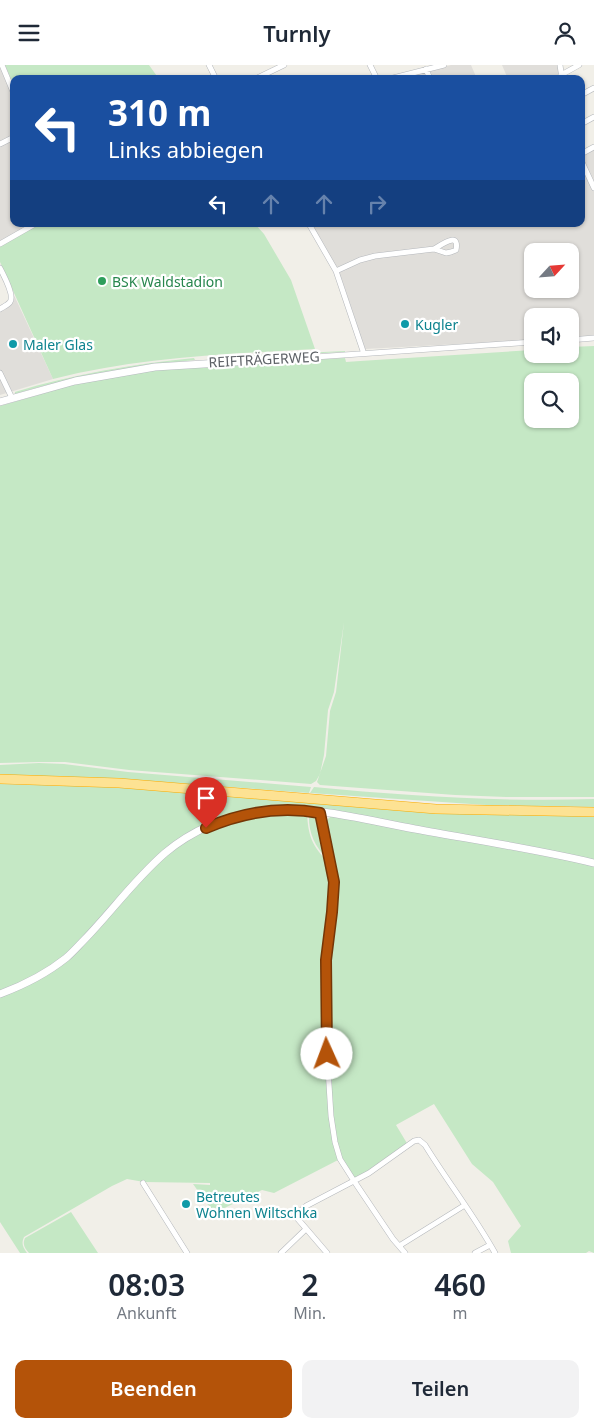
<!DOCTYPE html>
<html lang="de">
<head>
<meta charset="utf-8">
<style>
	:root { --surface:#fff; --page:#f2f2f3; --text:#1f2937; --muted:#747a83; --accent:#b45309 }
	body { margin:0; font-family:"Noto Sans",sans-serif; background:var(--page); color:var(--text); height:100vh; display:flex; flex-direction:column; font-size:19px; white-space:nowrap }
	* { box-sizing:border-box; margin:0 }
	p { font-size:16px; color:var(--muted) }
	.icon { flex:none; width:28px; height:28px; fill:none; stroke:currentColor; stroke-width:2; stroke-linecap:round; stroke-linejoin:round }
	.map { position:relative; height:1188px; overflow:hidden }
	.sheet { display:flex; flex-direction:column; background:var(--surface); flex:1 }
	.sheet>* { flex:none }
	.top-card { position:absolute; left:10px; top:10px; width:575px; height:152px; border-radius:10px; box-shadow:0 1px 4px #0004; background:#1a4fa0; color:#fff; overflow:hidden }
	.needle { width:32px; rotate:64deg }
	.fabs { position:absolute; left:524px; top:178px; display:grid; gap:10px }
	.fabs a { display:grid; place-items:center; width:55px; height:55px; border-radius:10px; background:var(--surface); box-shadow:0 1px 4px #0004; font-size:25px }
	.pin { position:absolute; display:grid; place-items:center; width:42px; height:42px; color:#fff; margin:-51px -21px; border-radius:50% 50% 50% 0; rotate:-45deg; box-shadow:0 0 5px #0007 }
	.pin .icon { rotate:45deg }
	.me { position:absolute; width:55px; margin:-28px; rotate:358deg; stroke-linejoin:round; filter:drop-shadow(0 0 4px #0008) }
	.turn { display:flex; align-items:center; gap:18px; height:105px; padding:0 15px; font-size:22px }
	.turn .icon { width:65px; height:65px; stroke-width:2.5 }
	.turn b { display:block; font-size:35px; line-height:42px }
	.lanes { display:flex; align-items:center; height:48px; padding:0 15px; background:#0003; justify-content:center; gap:25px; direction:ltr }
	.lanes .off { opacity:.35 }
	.eta { display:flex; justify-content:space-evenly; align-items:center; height:85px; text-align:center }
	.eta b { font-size:30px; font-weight:600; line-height:35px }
	.action { display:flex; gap:10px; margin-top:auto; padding:10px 15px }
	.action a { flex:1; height:58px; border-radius:10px; background:var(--accent); color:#fff; font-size:20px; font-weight:600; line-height:58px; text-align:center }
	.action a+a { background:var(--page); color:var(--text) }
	header { display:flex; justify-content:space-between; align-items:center; height:65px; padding:0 15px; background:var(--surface); font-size:22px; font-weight:600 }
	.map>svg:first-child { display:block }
</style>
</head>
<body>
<header><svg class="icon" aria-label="menu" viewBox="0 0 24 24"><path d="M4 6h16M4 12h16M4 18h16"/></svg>Turnly<svg class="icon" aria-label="person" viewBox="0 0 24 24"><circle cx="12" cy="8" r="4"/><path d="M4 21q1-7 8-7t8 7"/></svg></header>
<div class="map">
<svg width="594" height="1188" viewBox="0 0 594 1188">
	<rect width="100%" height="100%" fill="#f1efe8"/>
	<path fill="#e0deda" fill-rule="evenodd" d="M0,0H5L14,21V159H32L0,177Z
		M451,0H471L477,14H396Z
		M502,0H558L560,14H508Z
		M594,85V272L570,273V251H532V275L365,284L342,215L337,203L310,159H581V92ZM532,186H570V224H532Z
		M13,228L53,314L0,330V241L8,236L10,233L9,229Z"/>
	<path fill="#c5e8c5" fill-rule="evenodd" d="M5,0H149L159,14H14V21Z
		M38,159H255L264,169L291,215L315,284C227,289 139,292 53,314L0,197V181Z
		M594,281V732H506L455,730L320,720L317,717L326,691L330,646L336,627L344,557L334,627L328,645L324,690L320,709L316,716L311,719L129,705L65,697H39L0,698V341L76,319L156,304L345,293L346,297L360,296L532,285V289H570V282ZM532,316H570V354H532Z
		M345,286V287L236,292L235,291Z
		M194,293L195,295C133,301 74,311 15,329V327C74,309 133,299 194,293Z
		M39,698L64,699L128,707L311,722L309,728L118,714L0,710V700Z
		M0,719L118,722L251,733L473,749L594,751V796L321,744L289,742L261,744L207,765L240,753L262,748L307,747C308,771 312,781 329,798L324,758L331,751L594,800V1188L589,1186L586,1188H511L508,1176L521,1161L493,1117L472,1099L434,1039L396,1060L408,1080L354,1116L340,1094L274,1128L262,1125L214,1148L193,1119L210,1120V1118L144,1117L127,1114L112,1121L24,1172C21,1179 23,1182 27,1188H20L0,1157Z
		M314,722C407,731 501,737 594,734V742L486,740L310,728Z
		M309,748L316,749L321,764L327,794C314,780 308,767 309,748Z
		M71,1147L98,1188H29C25,1183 22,1180 25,1173Z"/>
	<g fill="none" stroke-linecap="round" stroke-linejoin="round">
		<defs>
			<path id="street" d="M2,0L14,29
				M209,0L216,14
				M370,0L377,14
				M560,0L562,14
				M426,4L430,14
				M561,10L579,0
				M255,14L284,0
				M389,14L444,0
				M581,30L594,23
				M581,59L594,52
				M0,79L14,72
				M581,89L594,82
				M581,95L594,123
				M309,159L336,206L364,289
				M0,179L35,159
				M0,203C3,209 15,231 10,237C8,240 3,242 0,244
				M336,206L360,195L375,191L434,184L446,188L451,187L456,185C460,165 440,181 434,184
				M570,275L594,273
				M315,292L532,277
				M0,308L12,333
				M320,748L334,817L326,895V972L331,1051L335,1077L340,1094L354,1116L393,1174L405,1188
				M143,1118L187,1188
				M399,1181L465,1140
				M281,1188L306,1164
				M327,1188L297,1153V1149L306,1141L369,1108L414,1076L419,1075L425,1080C447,1116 474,1150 495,1188
				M475,1188L490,1180"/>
			<path id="secondary" d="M0,337L75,316L155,302L315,292
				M0,929C24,920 46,909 66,893C73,887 79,880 85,874C112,846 135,814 165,788C191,766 227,750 261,746C313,740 365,755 415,764C475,775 535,784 594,798"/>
			<path id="highway" d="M0,714L119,718L436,744L594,747"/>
		</defs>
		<use href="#street" stroke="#b5b8bc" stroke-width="6"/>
		<use href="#secondary" stroke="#b6babf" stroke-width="8"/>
		<use href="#highway" stroke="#f9ab00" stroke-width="10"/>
		<use href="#street" stroke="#fff" stroke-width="5"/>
		<use href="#secondary" stroke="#fff" stroke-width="7"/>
		<use href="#highway" stroke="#fde293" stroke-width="9"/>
	</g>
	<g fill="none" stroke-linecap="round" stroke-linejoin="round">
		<defs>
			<path id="route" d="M206,763C243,747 281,741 320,748L334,817L332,847L326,895L327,989"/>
		</defs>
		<use href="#route" stroke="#753606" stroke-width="12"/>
		<use href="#route" stroke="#b45309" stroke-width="9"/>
	</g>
	<circle fill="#2e9e5b" stroke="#fff" stroke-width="2" cx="102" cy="216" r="5"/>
	<g fill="#0f9aa8" stroke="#fff" stroke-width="2">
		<circle cx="405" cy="259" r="5"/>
		<circle cx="13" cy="279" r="5"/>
		<circle cx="186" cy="1139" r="5"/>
	</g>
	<g text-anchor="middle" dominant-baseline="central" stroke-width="4.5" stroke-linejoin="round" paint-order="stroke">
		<g font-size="14" fill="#27864d" stroke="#fff" text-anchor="start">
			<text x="112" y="216">BSK Waldstadion</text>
		</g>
		<g font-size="14" fill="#0d838f" stroke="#fff" text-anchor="start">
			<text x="415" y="259">Kugler</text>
			<text x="23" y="279">Maler Glas</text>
			<text x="196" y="1131">Betreutes<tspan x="196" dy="16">Wohnen Wiltschka</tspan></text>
		</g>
		<g font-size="14" fill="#5f6368" stroke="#fff">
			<text transform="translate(264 294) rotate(-3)">REIFTRÄGERWEG</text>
		</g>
	</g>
</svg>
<div class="fabs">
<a><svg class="needle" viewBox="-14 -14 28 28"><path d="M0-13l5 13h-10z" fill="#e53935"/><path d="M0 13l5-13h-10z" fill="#747a83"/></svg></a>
<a><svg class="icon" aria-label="sound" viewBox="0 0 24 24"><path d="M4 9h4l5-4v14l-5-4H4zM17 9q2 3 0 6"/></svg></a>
<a><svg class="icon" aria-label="search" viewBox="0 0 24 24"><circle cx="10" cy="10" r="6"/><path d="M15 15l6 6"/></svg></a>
</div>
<div class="pin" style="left:206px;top:763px;background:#d93025"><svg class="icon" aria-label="arrive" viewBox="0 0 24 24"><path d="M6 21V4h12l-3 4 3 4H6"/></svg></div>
<svg class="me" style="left:327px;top:989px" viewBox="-20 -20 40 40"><circle r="19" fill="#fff"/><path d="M0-13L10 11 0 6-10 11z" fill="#b45309"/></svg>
<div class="top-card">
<div class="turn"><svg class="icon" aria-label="left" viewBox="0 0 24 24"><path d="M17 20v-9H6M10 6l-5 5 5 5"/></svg><div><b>310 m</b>Links abbiegen</div></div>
<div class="lanes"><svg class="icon" aria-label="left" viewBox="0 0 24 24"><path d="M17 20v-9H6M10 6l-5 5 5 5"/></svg><svg class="icon off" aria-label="ahead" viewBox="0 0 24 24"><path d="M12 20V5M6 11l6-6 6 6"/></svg><svg class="icon off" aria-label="ahead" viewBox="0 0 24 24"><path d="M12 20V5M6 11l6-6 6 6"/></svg><svg class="icon off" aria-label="right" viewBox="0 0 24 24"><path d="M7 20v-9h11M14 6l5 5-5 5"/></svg></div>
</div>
</div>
<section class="sheet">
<div class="eta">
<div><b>08:03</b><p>Ankunft</p></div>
<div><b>2</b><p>Min.</p></div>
<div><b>460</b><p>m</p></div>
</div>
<div class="action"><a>Beenden</a><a>Teilen</a></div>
</section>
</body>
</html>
